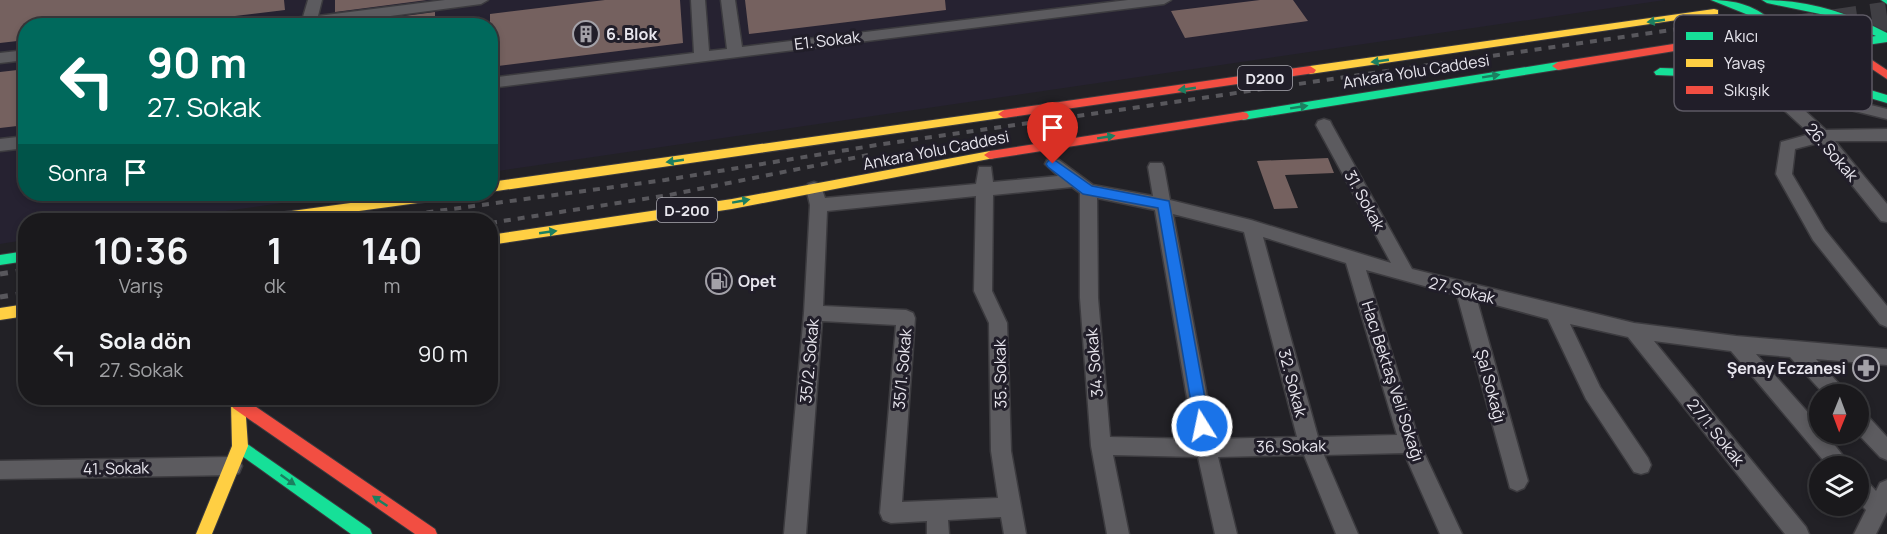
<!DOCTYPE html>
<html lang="tr">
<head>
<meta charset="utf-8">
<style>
	:root { --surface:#1a191c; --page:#272629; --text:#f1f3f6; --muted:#9fa0a3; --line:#38383b }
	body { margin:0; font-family:Manrope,sans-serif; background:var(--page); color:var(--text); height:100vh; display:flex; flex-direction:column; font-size:22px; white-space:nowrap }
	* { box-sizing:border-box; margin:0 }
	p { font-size:20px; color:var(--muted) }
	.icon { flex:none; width:33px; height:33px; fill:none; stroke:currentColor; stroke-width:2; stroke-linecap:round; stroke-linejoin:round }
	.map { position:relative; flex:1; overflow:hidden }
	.side { position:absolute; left:18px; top:213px; width:480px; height:192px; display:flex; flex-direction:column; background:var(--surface); border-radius:24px; box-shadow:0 3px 9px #0003,0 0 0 2px var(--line) }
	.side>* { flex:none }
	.guide { position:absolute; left:18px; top:18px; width:480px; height:183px; border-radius:24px; box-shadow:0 3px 9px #0003,0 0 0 2px var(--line); background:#00695c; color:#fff; overflow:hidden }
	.needle { width:39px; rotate:181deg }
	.fabs { position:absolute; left:1809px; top:384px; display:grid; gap:12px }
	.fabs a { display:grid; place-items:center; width:60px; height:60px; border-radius:50%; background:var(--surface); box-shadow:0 3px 9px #0003,0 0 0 2px var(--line); font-size:30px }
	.pin { position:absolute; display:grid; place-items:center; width:51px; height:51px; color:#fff; margin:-62px -26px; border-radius:50% 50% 50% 0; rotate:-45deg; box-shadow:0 0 6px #0007 }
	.pin .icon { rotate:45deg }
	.me { position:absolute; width:66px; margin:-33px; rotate:350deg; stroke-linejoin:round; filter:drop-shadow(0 0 4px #0008) }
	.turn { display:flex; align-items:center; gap:21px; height:126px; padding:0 30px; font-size:27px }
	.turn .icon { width:78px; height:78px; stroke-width:2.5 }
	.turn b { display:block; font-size:42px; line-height:51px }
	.then { display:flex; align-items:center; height:57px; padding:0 30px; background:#0003; gap:12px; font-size:22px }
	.eta { display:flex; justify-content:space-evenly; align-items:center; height:102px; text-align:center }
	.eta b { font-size:36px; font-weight:700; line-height:42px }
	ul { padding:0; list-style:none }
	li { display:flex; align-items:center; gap:18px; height:78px; padding:0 30px }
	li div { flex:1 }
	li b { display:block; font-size:22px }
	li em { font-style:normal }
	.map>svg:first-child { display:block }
</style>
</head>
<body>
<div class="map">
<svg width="1887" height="534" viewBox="0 0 1887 534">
	<rect width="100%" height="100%" fill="#222126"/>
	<path fill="#262231" d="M0,0H1665L491,172L490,26H26V194H346L162,220H26L25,240L0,244Z"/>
	<path fill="#75615f" d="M0,0H284L285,10L151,26H26V40L0,43Z
		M335,0H427L335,12Z
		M605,0H680L683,43L490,67V14Z
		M745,0H945L946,10L749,34Z
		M1260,0H1293L1308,21L1185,38L1171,11Z
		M435,12V26H336V25Z
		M26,69V125L0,128V72Z
		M1328,158L1334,173L1285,175L1298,208L1274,209L1257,161Z"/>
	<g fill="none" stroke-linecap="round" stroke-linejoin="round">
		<path stroke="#403f44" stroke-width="29" stroke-dasharray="29 14" stroke-linecap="butt" d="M1744,37L1887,16"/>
		<defs>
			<path id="street" d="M308,0H322L318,16L445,0H488L481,4L315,26H263L270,21L303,17Z
				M691,0H705L709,51L727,49L721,0H735L742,47L1128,0H1171L1164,4L490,88V78L694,53Z
				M26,50V60L0,63V53Z
				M1774,86L1826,94L1887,109V119L1826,104L1792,99L1826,130L1887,129V141H1835L1887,204V222L1881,221L1818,143L1795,149L1792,174L1825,230L1887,306V327L1880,324L1813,240L1776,174L1781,142L1810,134L1770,97L1741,99L1733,94L1741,89Z
				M1324,119L1330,121L1332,125L1412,269L1634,323L1736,336L1887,349V365L1816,359L1843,388L1846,394H1824L1790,357L1756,354L1820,426V434H1826L1851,466H1828L1731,351L1654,341L1806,527L1809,534H1785L1628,337L1570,324L1600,387L1648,458L1651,465L1648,472L1641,474L1634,472L1586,399L1548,319L1477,300L1528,481L1524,488L1517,491L1510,488L1457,295L1366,270L1420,444L1462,534H1440L1404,453L1324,455L1358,534H1336L1304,455L1218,457L1237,534H1215L1198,457L1113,455L1129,534H1107L1091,446L1080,298V193L1072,187L993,195L992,291L1007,323L1011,451L1026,534H1004L1001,517L948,520L949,534H927V521L891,523L883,520L880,513L896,325L822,321L806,534H784L804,313L810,205L806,188L808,184L814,182L820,184L825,198L976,184L979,167H991L993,182L1058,176L1045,164L1047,160H1059L1093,185L1153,196L1148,167L1150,163H1162L1164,167L1170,200L1251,220L1391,263L1316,125L1318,121ZM976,196L974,291L989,323L991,451L998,498L902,502L915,318L913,313L906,310L823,306L827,211ZM1097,198L1155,210L1194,439L1110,437L1098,298ZM1173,214L1244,232L1297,437L1215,439ZM1263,237L1346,263L1397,435L1318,437Z
				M26,136V148L0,151V139Z
				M1858,410L1865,413L1887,437V460L1880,457L1858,434Z
				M232,457L239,459L242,466L239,473L232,475L0,479V461Z
				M1858,477L1865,479L1876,491L1880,483L1887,480V512L1876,534H1854L1866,510L1858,502Z"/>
			<path id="fast" d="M1711,0C1746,0 1770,12 1790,42L1785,49L1876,36L1825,15L1767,3L1762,0C1806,0 1848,12 1887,33V42L1711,68L1705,64L1707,61L1772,51L1778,42L1767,28L1751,16Z
				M1881,0H1887V4Z
				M1558,62L1564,66L1562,69L1243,120L1237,116L1243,112Z
				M1660,68L1789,72L1840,81L1887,95V103L1839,89L1789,80L1656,75L1654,72Z
				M26,251V261L0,265V255Z
				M240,439L370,529L372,534H351L235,451L232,446L235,441Z"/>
			<path id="slow" d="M1714,9L1718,10V14L1310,74L1304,70L1310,66Z
				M1004,110L1010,114L1008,117L490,192V182Z
				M990,151L994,152L996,155L994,158L732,209L490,245V235L732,199Z
				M417,194H453L447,199L293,220H255L262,215Z
				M26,304V316L0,320V308Z
				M228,398H243L245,403L248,446L212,534H196L232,446L231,404Z"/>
			<path id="jam" d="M1744,33L1750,37L1748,39L1558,70L1552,66L1558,62Z
				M1834,35L1887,70V79L1830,41V37Z
				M1310,66L1316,70L1314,73L1004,118L998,114L1004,110Z
				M1243,112L1247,113L1249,116L1247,119L990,159L984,155L990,151Z
				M233,398H243L435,529L437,534H415L233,408L231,403Z"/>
		</defs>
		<use href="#street" stroke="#3c3b3f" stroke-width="3"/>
		<use href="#fast" stroke="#3c3b3f" stroke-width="2"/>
		<use href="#slow" stroke="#3c3b3f" stroke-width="2"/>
		<use href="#jam" stroke="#3c3b3f" stroke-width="2"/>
		<use href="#street" fill="#5c5b5f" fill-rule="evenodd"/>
		<use href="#fast" fill="#16e098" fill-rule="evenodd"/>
		<use href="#slow" fill="#ffcf43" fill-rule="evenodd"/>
		<use href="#jam" fill="#f24e42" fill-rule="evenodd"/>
		<path stroke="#58575c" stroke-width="4" stroke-dasharray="7 7" stroke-linecap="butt" d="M371,220L665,180L877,145L1726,22
			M490,223L669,195L868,155"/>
		<path stroke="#58575c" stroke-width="5" stroke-dasharray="8 8" stroke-linecap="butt" d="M0,274L26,270
			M0,297L26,293"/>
	</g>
	<defs><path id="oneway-solid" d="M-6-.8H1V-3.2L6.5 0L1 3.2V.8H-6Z" transform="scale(1.5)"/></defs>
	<g fill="#1c7f60">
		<use href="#oneway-solid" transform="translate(1656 21) rotate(172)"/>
		<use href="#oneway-solid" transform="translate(1380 61) rotate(172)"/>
		<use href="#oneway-solid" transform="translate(1491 76) rotate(-9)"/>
		<use href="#oneway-solid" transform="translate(1187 89) rotate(172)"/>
		<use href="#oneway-solid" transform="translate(1299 107) rotate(-9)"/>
		<use href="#oneway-solid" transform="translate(1106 137) rotate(-9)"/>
		<use href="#oneway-solid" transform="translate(675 161) rotate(172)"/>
		<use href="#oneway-solid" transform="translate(741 201) rotate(-10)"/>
		<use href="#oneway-solid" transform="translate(548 232) rotate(-8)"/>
		<use href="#oneway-solid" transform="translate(288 480) rotate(35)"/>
		<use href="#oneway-solid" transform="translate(380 501) rotate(-146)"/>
	</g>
	<path fill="#1a73e8" stroke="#114b97" stroke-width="1.5" d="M1053,159L1092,186L1169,201L1210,426L1208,431L1202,433L1197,431L1195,426L1158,208L1083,194L1048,167L1046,164L1048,161Z"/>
	<defs>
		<symbol id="building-ring" viewBox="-11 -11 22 22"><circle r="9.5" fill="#211e29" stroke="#a3a1a8" stroke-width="1.5"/><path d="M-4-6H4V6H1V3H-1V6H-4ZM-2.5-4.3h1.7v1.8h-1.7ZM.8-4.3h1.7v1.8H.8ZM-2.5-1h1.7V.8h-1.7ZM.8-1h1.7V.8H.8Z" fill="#a3a1a8"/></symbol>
		<symbol id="fuel-ring" viewBox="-11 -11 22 22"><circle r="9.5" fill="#211e29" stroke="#a3a1a8" stroke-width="1.5"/><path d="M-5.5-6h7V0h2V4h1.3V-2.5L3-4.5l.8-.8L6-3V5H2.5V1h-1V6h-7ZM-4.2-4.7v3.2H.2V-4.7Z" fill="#a3a1a8"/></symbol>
		<symbol id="pharmacy-ring" viewBox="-11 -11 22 22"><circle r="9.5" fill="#211e29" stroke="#a3a1a8" stroke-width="1.5"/><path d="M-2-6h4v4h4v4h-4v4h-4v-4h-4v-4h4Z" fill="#a3a1a8"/></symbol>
	</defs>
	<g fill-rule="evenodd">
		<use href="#building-ring" x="571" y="19" width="30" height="30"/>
		<use href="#fuel-ring" x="704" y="266" width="30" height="30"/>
		<use href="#pharmacy-ring" x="1851" y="353" width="30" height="30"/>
	</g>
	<g text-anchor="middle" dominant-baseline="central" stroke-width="6" stroke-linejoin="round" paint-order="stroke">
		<g fill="#211e29" stroke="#acaab3" stroke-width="1.5">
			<rect x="1238" y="66" width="54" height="24" rx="4.5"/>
			<rect x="657" y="198" width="60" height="24" rx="4.5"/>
		</g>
		<g font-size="15" font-weight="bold" fill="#e8e6ee">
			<text x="1265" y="78">D200</text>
			<text x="687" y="210">D-200</text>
		</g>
		<g font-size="16" font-weight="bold" fill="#e8e6ee" stroke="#211e29" text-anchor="start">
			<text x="606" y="34">6. Blok</text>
			<text x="738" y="281">Opet</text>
			<text x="1846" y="368" text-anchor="end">Şenay Eczanesi</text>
		</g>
		<g font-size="16" fill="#e8e6ee" stroke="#211e29">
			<text transform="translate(827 40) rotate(-7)">E1. Sokak</text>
			<text transform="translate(1416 71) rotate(-9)">Ankara Yolu Caddesi</text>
			<text transform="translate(936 150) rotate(-11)">Ankara Yolu Caddesi</text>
			<text transform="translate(1832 152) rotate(49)">26. Sokak</text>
			<text transform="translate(1365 200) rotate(61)">31. Sokak</text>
			<text transform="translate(1462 290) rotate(14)">27. Sokak</text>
			<text transform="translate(809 361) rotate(-85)">35/2. Sokak</text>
			<text transform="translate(1094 363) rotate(-95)">34. Sokak</text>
			<text transform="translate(902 369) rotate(-85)">35/1. Sokak</text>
			<text transform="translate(1000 374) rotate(-91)">35. Sokak</text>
			<text transform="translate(1393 381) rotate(72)">Hacı Bektaş Veli Sokağı</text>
			<text transform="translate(1293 383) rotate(75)">32. Sokak</text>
			<text transform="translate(1491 386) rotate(75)">Şal Sokağı</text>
			<text transform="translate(1716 432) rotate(51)">27/1. Sokak</text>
			<text transform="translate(1291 446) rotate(-1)">36. Sokak</text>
			<text transform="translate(116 468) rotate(-1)">41. Sokak</text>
		</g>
	</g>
	<rect x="1674" y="15" width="198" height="96" rx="9" fill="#211e29" stroke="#5d5a64" stroke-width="1.5"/>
	<rect x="1686" y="32" width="27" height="8" fill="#16e098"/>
	<rect x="1686" y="59" width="27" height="8" fill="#ffcf43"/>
	<rect x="1686" y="86" width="27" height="8" fill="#f24e42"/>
	<g font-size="16" fill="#e8e6ee">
		<text x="1724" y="42">Akıcı</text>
		<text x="1724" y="69">Yavaş</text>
		<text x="1724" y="96">Sıkışık</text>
	</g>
</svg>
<div class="fabs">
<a><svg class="needle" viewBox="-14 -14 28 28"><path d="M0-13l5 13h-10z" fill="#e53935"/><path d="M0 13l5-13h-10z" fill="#9fa0a3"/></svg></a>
<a><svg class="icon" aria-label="layers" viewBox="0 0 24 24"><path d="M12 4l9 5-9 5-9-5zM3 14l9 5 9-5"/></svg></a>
</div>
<div class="pin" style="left:1053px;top:164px;background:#d93025"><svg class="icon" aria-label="arrive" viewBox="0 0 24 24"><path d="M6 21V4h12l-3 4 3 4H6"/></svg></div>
<svg class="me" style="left:1202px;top:426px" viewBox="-20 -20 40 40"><circle r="17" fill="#1a73e8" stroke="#fff" stroke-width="3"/><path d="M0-11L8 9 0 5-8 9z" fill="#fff"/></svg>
<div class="guide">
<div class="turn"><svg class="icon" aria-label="left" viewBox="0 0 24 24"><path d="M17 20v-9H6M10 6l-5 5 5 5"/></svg><div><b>90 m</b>27. Sokak</div></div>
<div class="then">Sonra<svg class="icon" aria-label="arrive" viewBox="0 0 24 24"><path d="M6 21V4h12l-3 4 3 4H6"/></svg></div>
</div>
<section class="side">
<div class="eta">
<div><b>10:36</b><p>Varış</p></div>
<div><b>1</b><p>dk</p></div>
<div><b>140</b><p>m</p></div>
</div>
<ul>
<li><svg class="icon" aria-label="left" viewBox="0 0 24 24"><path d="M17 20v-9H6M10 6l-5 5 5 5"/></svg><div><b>Sola dön</b><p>27. Sokak</p></div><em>90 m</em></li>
</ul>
</section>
</div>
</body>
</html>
